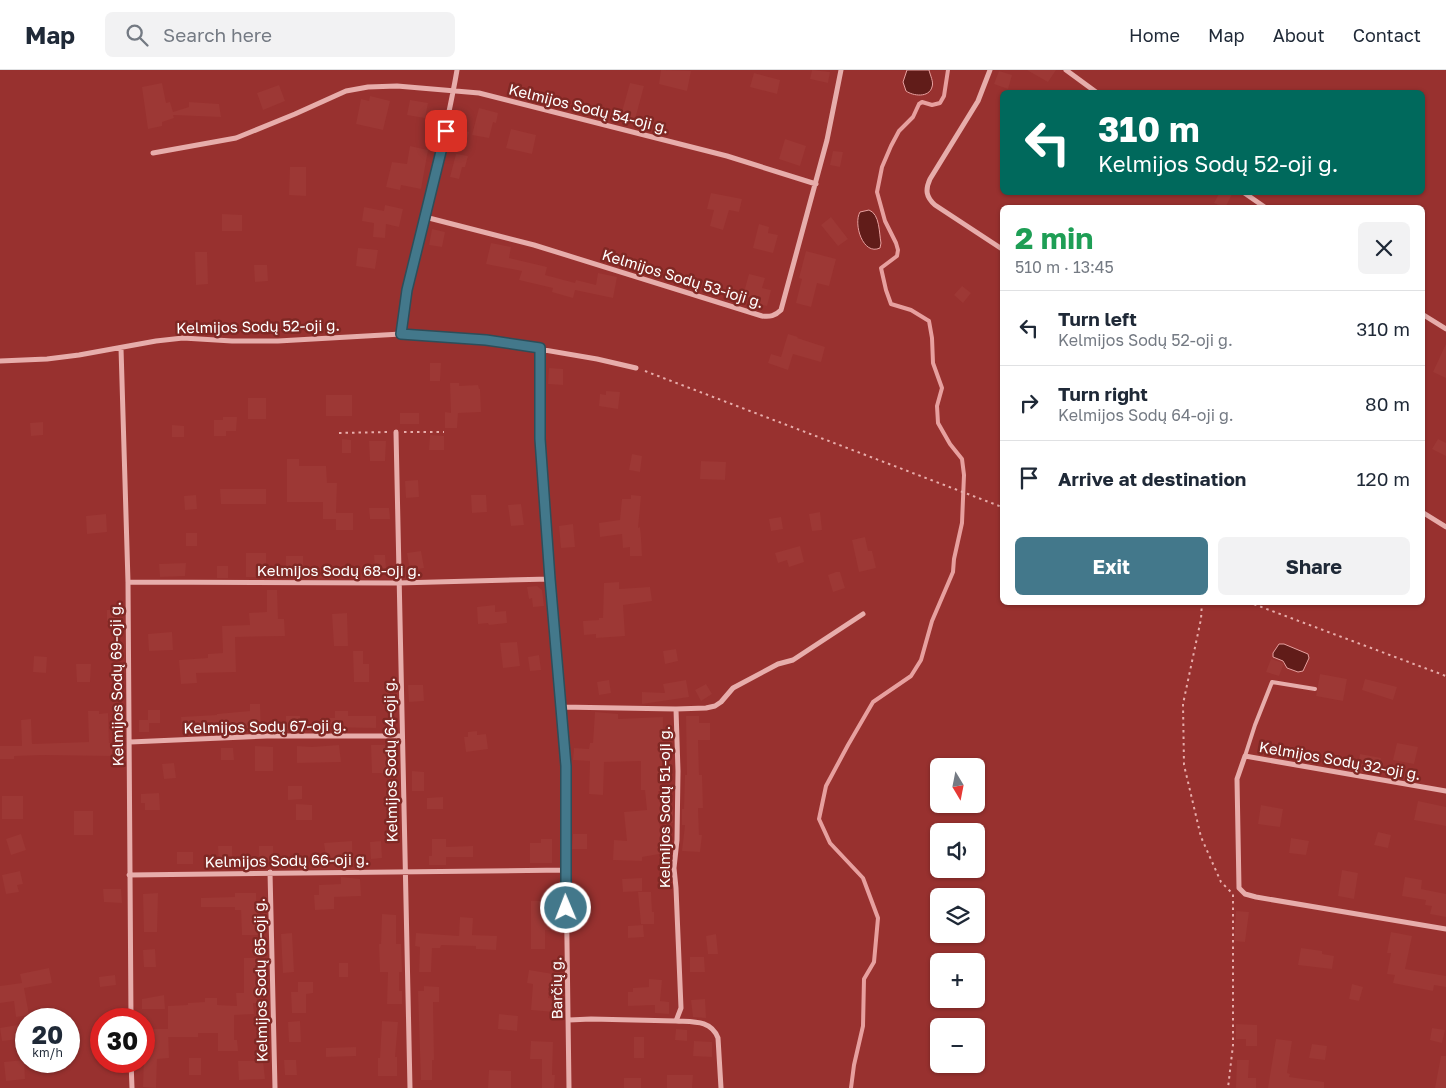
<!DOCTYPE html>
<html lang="en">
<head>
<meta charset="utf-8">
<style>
	:root { --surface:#fff; --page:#f2f2f3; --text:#1f2937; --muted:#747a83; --line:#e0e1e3; --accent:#43788b }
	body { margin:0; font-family:"Golos Text",sans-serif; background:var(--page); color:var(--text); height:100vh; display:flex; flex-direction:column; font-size:19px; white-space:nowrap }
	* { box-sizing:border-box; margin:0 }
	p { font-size:16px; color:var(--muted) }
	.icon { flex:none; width:28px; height:28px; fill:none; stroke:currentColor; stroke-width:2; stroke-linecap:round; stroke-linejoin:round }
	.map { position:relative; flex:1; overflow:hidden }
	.side { position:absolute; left:1000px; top:135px; width:425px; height:400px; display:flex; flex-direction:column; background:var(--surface); border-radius:8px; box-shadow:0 1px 4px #0004 }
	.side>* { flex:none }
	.top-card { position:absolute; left:1000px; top:20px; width:425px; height:105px; border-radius:8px; box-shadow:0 1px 4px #0004; background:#00695c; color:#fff; overflow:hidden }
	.needle { width:32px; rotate:170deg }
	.buttons { position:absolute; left:930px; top:688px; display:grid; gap:10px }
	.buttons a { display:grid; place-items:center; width:55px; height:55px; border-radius:8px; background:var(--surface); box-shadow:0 1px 4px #0004; font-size:25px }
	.speed { position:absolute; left:15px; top:938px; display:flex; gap:10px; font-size:25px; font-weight:700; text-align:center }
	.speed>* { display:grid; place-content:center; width:65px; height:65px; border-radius:50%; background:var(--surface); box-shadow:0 1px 4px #0004; line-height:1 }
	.speed small { font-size:12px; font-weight:400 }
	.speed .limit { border:8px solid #d22; background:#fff; color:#111 }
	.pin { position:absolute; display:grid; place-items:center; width:42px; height:42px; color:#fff; margin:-21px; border-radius:10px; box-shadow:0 2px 8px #0006 }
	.me { position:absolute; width:55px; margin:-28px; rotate:359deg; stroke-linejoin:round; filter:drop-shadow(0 0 4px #0008) }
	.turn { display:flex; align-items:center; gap:18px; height:105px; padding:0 15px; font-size:22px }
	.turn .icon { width:65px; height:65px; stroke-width:2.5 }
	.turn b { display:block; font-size:35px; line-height:42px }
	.round { display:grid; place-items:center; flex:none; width:52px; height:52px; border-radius:8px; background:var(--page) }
	.summary { display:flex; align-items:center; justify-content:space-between; height:85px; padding:0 15px }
	h1 { font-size:30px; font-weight:700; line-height:38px; color:#1e9e55 }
	.button { display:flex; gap:10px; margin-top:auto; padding:10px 15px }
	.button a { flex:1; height:58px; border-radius:8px; background:var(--accent); color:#fff; font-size:20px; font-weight:700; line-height:58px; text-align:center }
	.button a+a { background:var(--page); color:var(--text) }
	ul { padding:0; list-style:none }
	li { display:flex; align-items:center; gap:15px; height:75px; padding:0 15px; border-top:1px solid var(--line) }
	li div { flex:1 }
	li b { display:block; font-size:19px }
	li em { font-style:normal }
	header { display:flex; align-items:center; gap:30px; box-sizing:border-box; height:70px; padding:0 25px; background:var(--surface); border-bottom:1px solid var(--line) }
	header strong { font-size:24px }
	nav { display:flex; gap:28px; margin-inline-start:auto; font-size:18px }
	.search { width:350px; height:45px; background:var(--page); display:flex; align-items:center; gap:12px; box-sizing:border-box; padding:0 18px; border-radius:8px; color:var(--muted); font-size:19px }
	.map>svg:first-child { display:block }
</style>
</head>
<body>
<header>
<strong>Map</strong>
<div class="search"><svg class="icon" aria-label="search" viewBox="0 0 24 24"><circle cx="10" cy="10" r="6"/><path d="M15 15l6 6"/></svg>Search here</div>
<nav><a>Home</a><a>Map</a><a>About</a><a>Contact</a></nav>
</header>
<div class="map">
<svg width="1446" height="1018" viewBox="0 0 1446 1018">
	<rect width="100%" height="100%" fill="#802824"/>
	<path fill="#98312f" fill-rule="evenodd" d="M0,0H1446V1018H0ZM1002,22H1422V122H1002ZM1002,138H1422V532H1002ZM939,696H976V734H939ZM939,761H976V799H939ZM939,826H976V864H939ZM939,891H976V929H939ZM26,949H69V991H26ZM101,949H144V991H101ZM939,956H976V994H939Z"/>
	<path fill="#611c19" stroke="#e7a09f" d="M907,0H929C930,5 934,12 932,17C929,28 913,26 906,21L903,12Z
		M869,140C880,144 879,163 881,173L880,178C863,186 853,154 860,142Z
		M1279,574H1284L1308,584L1309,588L1303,601L1298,602L1287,598L1283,591L1273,587V583Z"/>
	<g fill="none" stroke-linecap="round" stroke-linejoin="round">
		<path stroke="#e7a09f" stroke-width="4" d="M851,1018L854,995L863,956L864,909L874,892L878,848L863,808L830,773L819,749L826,716L848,675L873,632L911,606L921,590L932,551L953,502L954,489L962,453L964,405L962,389L950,374L938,353L937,336L942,318L933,293L932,268L929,251L911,240L891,234L886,220L881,198L897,186L898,180L896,173L885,151L877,122L882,97L891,76L899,61L913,47L919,34L922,32L932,35L940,33L944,26L948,0"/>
	</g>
	<path fill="#9d3835" d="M661,0L691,1L687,21L659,14Z
		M812,0L830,2L828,13L810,9Z
		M1027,0H1056L1048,12Z
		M999,1L1012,5L1008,19L994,14Z
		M754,3L780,10L777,24L750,17Z
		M162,13L166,33L170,32L173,42L189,37V32L219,34L221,47L173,45L174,48L162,52V56L148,59L142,17Z
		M630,13L644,16L634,53L620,49Z
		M279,15L285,31L263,40L257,23Z
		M370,26L390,31L383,60L356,54L361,29L369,31Z
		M410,30L428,33L425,48L407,45Z
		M479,38L498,43L496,53L493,52L489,68L472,65Z
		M456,58L469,62L464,80L451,76Z
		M511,59L536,65L532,84L506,78Z
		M785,69L806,76L800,96L779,89Z
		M410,76L428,80L421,119L401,115L400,120L386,117L392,92L407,94Z
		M833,81L843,82L840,97L830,95Z
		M456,84L468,86L465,97H462L459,109L450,107Z
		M290,97H306V126L289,125Z
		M1220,122H1233L1225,138L1214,133Z
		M711,123L742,129L739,142L729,140L723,160L710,156L714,140L707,139Z
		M385,135L403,139L399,157L386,154L385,168L373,167L374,153L362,151L364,137L384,141Z
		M222,144L242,145V161H222Z
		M831,147L848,169L838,176L821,155Z
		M759,154L769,157L768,163L778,165L773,183L753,178Z
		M432,159L445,162L442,177L429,175Z
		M491,173L511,177L509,188L547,197L545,205L575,213L576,210L596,215L598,203L617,207L613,228L575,220L573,228L552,222L553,218L519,210L522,201L486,194Z
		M358,178L378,180L375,199L356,196Z
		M806,181L836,189L829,216L817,213L811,237L796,233L802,209L799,208Z
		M195,182H207L208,214L196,215Z
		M254,195H267L268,211L255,212Z
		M749,204L765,208L762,218L771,220L767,236L755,233L756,229L743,226Z
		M962,216L971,223L963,233L954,225Z
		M788,264L798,267L797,268L825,277L821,292L793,284L788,300L768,293L771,284L781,287Z
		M1446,274V308L1433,302Z
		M430,293H441L440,311H430Z
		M549,298L563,299V315L548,314Z
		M450,313H459V316L478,315L479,319H480L481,342L458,343L457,358H445V342L451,343Z
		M606,321L620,322L618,339L599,336L600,324L606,325Z
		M326,325H352V346H326Z
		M248,328H266V349H248Z
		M400,343H419V354H400Z
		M223,347H237L236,361H226V366H214V350H223Z
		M43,352V365L31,366L30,353Z
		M172,355L184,356V367H172Z
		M430,365L444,366V380H429Z
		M342,369L351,370V383H342Z
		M1438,369L1446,373V386L1432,379Z
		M369,371H386L385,391H370Z
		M632,384L642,386L640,402L629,400Z
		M287,389H299V396H326L327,413H337L336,443H353V460H336V449H323V432H287Z
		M701,391L726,392L725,410L700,409Z
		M418,410L419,427L406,428L405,411Z
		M220,419H266V434H221Z
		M196,425L197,439L185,440L184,426Z
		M471,425H486L487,442L472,443Z
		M631,425L641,426L638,458L640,457L641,468L642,486H630V477L623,478L622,464L600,467L599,453L620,450L622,429H631Z
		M521,434L524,455L511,456L508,435Z
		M369,438H389L390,449H370Z
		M820,442L822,460L812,461L809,444Z
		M106,444L107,462L87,464L86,446Z
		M781,447L783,459L771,461L769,449Z
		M573,454L575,477L561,478L559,456Z
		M186,463H197V476H186Z
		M865,467L868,481H872L876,498L859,502L852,470Z
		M800,476L804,492L789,497L787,490L778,493L775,483Z
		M421,481L424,498L410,500L407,483Z
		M246,483H266V507H246Z
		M374,485H385L386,499L375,500Z
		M286,486H303V508H286Z
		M186,493L185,506L160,507L159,494Z
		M217,496H228V508H217Z
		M836,502H840L845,518L833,522L828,505Z
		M619,512V519L650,517L652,531L623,535L625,566L596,568V564L584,565L583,551L599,550V548H603L604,513Z
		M537,516L542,520L544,536L533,537L532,528L529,529L527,517Z
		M267,520H277L278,549H284L285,566L235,567L236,602L196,603L197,613L181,614L179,590L208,588V584L223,583L222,556L250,555L249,543L267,542Z
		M495,535V542L506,541L507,553L489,555L488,553L478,554L477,537Z
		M118,539L119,551H107V540Z
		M347,543L348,576H334L332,544Z
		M172,562L173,580L149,581L148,564Z
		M517,572L520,596L503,598L500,573Z
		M676,579L678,591L665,594L663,581Z
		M353,581H363V594H369V612H354Z
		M539,585L541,600L530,601L528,587Z
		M34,586L47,587L46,603L33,602Z
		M1271,589L1284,593L1279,606L1266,602Z
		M76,594H91L90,612H77Z
		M1320,604L1347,609L1343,631L1316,626Z
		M1365,609L1397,617L1393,630L1362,620Z
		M609,610L611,623L599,625L597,612Z
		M686,610L689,627L642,634V622L665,623L663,614Z
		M706,614L712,624L701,631L695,620Z
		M408,615H423L424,631L409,632Z
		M250,634H260L261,660L230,662L229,658L182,660L181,647L217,645V644L250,641Z
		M148,640H160V653H149V662H139V650H148Z
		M88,641H99V644L108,643L109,673H112V686L42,685L14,686V689H0V676H22L21,650L31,649L32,674L89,672Z
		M335,641H348V646H376V658L320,657V648H335Z
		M595,642L618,644V649L663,647L662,721H658L661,739H673V753L659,752L665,783L642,787V791L613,790L614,770L627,771L624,742L647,740L645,720H641V691L604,692L603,725L589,724L590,691L573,690L574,678L589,679L590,673H593Z
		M286,646H300V660H286Z
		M686,646H699V653H710V670H698L699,705H702L703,738H698L699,765H702L700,782L682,781L685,755H682V739H684L685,705H687Z
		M477,661V665L486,664L488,679L466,682L464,667H468V662Z
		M1397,673L1418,677L1414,694L1393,690Z
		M339,675L341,692L297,693V676L312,677Z
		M371,675H386L387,703H372Z
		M255,676L273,677V701H255Z
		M221,678H233L234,690H221Z
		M1360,684L1381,688L1378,705L1357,701Z
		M174,693L176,708L164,709L162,694Z
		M412,701L424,702V721H412Z
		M288,716H302V729L288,730Z
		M159,723L160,740H145V733H141V724Z
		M2,726H23V749H2Z
		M443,727V739H427V728Z
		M1418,731L1446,737V756L1414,750Z
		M296,734L312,735V750H296Z
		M1261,735L1283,739L1280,757L1258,754Z
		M74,741H93V765H74Z
		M1378,762L1391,765L1388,778L1374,775Z
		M21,764L26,780L11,785L6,769Z
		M573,764H587V779H572Z
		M1291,768L1309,771L1306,785L1289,783Z
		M432,769H446V777L473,776V787H446V795H429V786H432Z
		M541,769H552V793H530V773H541Z
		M352,771L353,798H340V792L327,793L324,773Z
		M381,771L382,788L371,789L370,772Z
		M218,776H232V794H219Z
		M259,776H273V791H259Z
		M177,782H193V794H177Z
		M1342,800L1358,803L1354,829L1338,826Z
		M20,801L23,814L17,815L19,822L6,824L2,805Z
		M341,807L360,809L361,826L334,827V839L315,840L314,825H319V815L341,814Z
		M1405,807L1422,810L1421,819L1446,824V847L1430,844L1432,836L1425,835L1426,830L1402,826Z
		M642,808V821L623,822L622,809Z
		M103,819H121L122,833L104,832Z
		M638,822H651L652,842H654V854H641Z
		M158,823L157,862H144L143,824Z
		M235,823H256L257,850H259L260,865H242L241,840H235V837H201V828L235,827Z
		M531,831H550V860H545V879H531Z
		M1236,841L1249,842L1245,872L1234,871Z
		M382,844L396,845V874H401L402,902H399V921H402V934H387L388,902H380L379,874H381Z
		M460,847L473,848L472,865L497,866L496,880L476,879V876L441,875L440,878H432L431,902H419L420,877L415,876L416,863L459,866Z
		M643,855L644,867L628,868V856Z
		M1391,862L1412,866L1405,899L1446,906V917L1434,915L1433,921L1393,913L1395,905L1387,904L1391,883H1387Z
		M292,863L294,902L283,903L281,864Z
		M716,864L718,884H708L706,866Z
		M1301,878L1322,881V884L1334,886L1332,899L1298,895Z
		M155,879L156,897H144L143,880Z
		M690,887H704L705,902H690Z
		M244,888H259V907H255L257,933H253L254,944L234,945V970H237L238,981H218V963H198V967H168V936L188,935V933L205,932V928H217V935L237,936L236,923H244Z
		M339,893H348V907H339Z
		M49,898L52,913L24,918L29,945L16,947L14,931L0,933V916L22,913L20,904Z
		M529,900L553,904L548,928L556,929L554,942L531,940L533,914L527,913Z
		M115,905L116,915L100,917L99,907Z
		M649,909L662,910L660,931L669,932V944L655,943V935L628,936V922H633V918L649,917Z
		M298,912H313V923L306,924V943H292L291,922H298Z
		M1352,914L1363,917L1359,931L1349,929Z
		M424,916L439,917V932H433L434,990H432V1010H421L418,921H424Z
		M164,925L165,939H142V929Z
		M705,929L706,948L693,947L691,930Z
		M499,944L518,946L517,961L498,959Z
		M300,951L301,972H289L288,952Z
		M382,951L398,952L395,987H397V1006H378V988H380Z
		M1236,954L1257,955V976H1246V969H1236Z
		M18,955L20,969L2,971L0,958Z
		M1432,958L1445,960L1442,973L1430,970Z
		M145,959H168L169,988L157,989L156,1018L143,1017Z
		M676,959L687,960V971L675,970Z
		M634,967H644V988H634Z
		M1276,969L1292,971L1287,1003L1290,1004L1289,1007L1324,1012V1018H1268Z
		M531,971L553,972L552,1005H555L554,1018H542V989H530Z
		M694,971L712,972V987L693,986Z
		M1312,974L1327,976L1325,990L1309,988Z
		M356,977V986L326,987V978Z
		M1441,986H1446V1018H1435Z
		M189,988H201V1005H189Z
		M24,990L25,1009L6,1011L4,992Z
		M284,990H296L297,1005H285Z
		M1237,990H1249L1248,1008H1256V1018H1236Z
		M238,991H263L265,1009L239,1010Z
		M489,1000L511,1001V1018H488Z
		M667,1005H693L692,1018H667Z
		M624,1008H641V1018H624Z"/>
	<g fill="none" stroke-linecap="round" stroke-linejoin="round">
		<path stroke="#e7adab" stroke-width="2" stroke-dasharray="2.5 4" stroke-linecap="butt" d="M645,301L1002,437
			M404,362H444
			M339,363L389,362
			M1202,532L1201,549L1183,634L1184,695L1201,767L1221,812L1233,824V975L1228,1018
			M1248,532L1446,606"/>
		<path stroke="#e7adab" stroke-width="4" d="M1245,686L1255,655L1272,612L1315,619"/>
		<path stroke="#e7adab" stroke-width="5" d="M990,0L978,31L930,109C925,120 926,127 935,135L1002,179
			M1066,0L1096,22
			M153,83L236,68L295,44L346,21L368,17L397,16L479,23L727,86L816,114
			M1243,122L1266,138
			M425,147L534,175L762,246C770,247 775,246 781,240L827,70L841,0
			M1422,244L1446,259
			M401,264C414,175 442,89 457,0
			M121,278L128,512L131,949
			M540,278V369L550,509L566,696V800L569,1018
			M0,291L47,289L79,285L156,271L183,268L232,271H278L401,264L486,270L597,289L636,298
			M396,362L410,1018
			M1422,442L1446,457
			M128,512L398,513L550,509
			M561,637L676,639
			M130,672L267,666H401
			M1446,721L1245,686L1237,709L1239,818L1245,824L1256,827L1446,859
			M270,802L275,1018
			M129,805L566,800
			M569,950L591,949L676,951
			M131,991L132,1018
			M721,1018L718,968C711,950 694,952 676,951L681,938L676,818L674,798L677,770L678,701L676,639L706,638L715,636L721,632L733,618L778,594L793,590L863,544"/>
	</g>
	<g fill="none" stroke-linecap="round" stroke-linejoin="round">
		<defs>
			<path id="route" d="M446,61L407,220L401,264L486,270L540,278V369L550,509L566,696V838"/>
		</defs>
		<use href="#route" stroke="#2c4e5a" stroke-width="12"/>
		<use href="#route" stroke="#43788b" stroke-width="9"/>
	</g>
	<g text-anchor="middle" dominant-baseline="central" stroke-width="5" stroke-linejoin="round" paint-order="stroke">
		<g font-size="15" fill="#fff" stroke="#802824">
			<text transform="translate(589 38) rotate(14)">Kelmijos Sodų 54-oji g.</text>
			<text transform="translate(683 208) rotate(17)">Kelmijos Sodų 53-ioji g.</text>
			<text transform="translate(258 256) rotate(-1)">Kelmijos Sodų 52-oji g.</text>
			<text x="339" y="500">Kelmijos Sodų 68-oji g.</text>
			<text transform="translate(116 614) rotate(-91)">Kelmijos Sodų 69-oji g.</text>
			<text transform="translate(265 656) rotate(-1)">Kelmijos Sodų 67-oji g.</text>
			<text transform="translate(390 690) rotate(-91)">Kelmijos Sodų 64-oji g.</text>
			<text transform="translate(1340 690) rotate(10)">Kelmijos Sodų 32-oji g.</text>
			<text transform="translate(664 737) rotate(-90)">Kelmijos Sodų 51-oji g.</text>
			<text transform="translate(287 790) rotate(-1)">Kelmijos Sodų 66-oji g.</text>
			<text transform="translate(260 910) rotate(-91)">Kelmijos Sodų 65-oji g.</text>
			<text transform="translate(556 918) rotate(-91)">Barčių g.</text>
		</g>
	</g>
</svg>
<div class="buttons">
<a><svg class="needle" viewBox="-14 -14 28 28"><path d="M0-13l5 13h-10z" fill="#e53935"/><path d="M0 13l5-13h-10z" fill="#747a83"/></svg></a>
<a><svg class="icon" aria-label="sound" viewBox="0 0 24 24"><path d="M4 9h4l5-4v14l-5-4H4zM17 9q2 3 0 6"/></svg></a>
<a><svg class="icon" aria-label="layers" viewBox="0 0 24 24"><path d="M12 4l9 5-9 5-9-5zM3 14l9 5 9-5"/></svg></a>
<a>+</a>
<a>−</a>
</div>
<div class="speed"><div>20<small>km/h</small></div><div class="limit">30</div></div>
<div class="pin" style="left:446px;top:61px;background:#d93025"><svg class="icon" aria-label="arrive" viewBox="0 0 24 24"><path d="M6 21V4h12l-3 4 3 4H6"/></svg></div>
<svg class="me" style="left:566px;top:838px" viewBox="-20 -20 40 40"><circle r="17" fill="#43788b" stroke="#fff" stroke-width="3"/><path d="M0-11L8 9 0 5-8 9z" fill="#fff"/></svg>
<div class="top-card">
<div class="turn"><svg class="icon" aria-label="left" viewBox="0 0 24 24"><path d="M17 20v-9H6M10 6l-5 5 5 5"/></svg><div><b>310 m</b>Kelmijos Sodų 52-oji g.</div></div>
</div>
<section class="side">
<div class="summary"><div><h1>2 min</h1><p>510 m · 13:45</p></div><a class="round"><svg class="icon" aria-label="close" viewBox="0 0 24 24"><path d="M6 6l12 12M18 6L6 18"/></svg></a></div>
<ul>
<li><svg class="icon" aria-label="left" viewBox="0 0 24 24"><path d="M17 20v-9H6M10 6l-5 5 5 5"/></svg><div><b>Turn left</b><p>Kelmijos Sodų 52-oji g.</p></div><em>310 m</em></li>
<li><svg class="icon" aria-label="right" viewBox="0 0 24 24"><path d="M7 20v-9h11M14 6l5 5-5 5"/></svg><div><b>Turn right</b><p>Kelmijos Sodų 64-oji g.</p></div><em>80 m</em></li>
<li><svg class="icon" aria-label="arrive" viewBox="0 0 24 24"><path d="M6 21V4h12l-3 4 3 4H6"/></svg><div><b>Arrive at destination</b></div><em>120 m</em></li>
</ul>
<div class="button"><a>Exit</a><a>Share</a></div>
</section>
</div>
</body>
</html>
